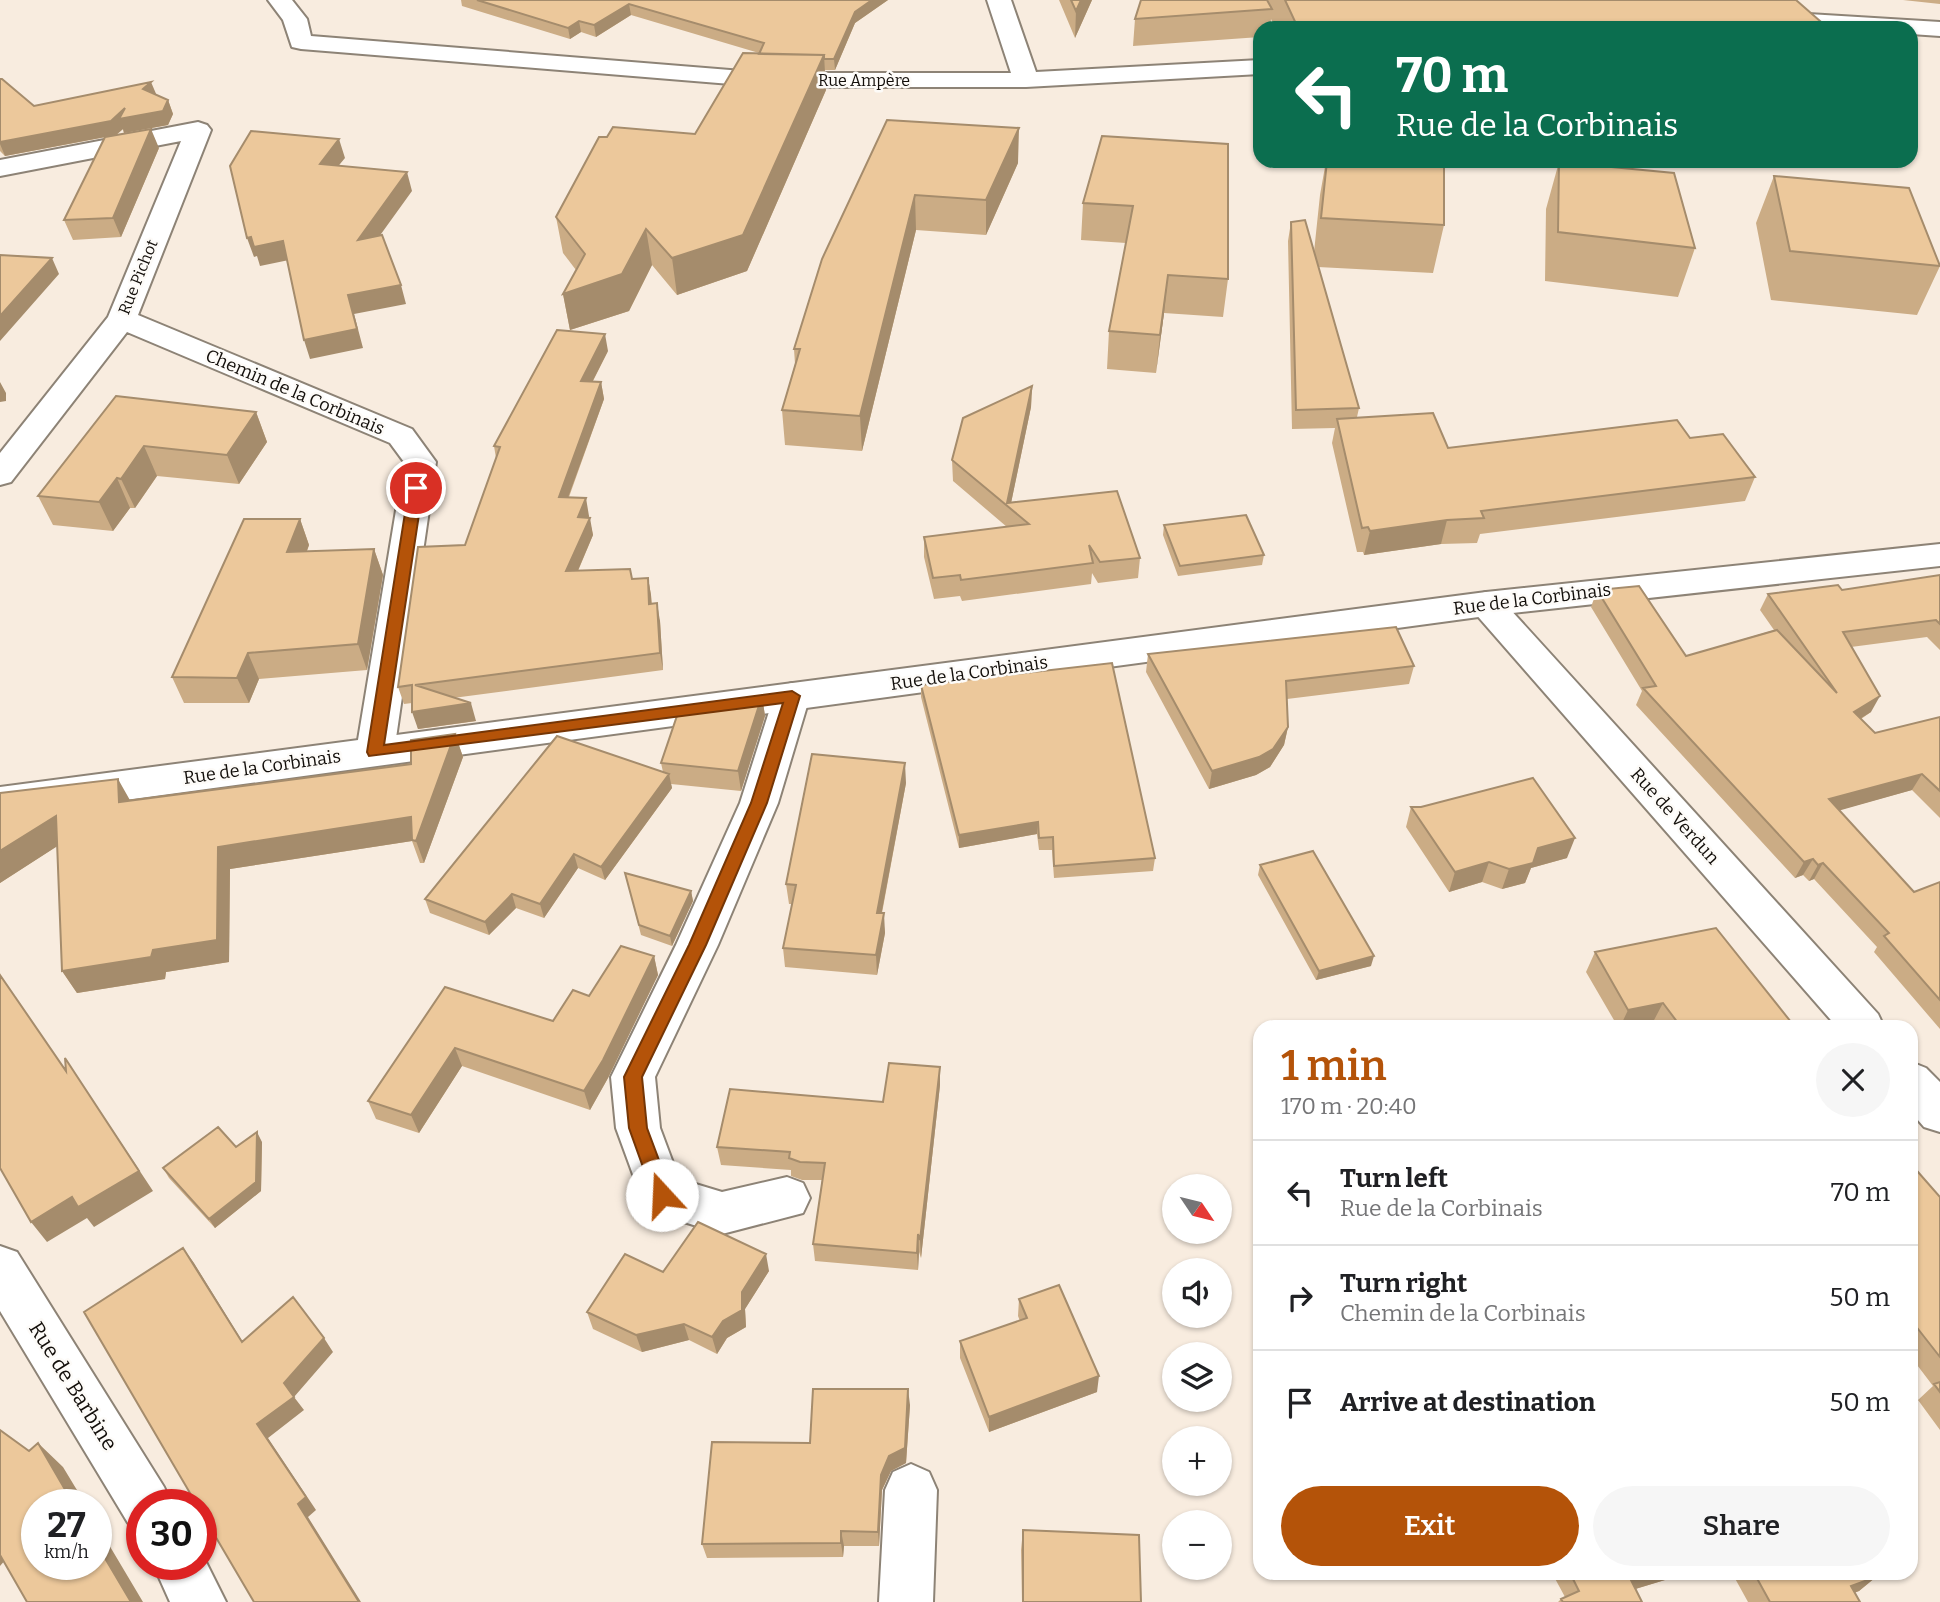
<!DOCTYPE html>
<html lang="en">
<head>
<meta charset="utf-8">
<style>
	:root { --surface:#fff; --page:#f6f6f6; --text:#202124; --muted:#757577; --line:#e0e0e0; --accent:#b45309 }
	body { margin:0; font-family:Bitter,serif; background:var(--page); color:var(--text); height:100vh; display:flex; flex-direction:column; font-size:26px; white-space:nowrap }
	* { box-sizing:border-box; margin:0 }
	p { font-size:23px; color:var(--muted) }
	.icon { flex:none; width:38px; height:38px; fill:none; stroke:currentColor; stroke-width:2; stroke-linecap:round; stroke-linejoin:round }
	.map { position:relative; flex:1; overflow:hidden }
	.sheet { position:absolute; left:1253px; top:1020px; width:665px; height:560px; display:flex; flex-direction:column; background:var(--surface); border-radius:21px; box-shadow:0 2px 5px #0004 }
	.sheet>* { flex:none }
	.hud { position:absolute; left:1253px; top:21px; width:665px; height:147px; border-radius:21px; box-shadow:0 2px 5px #0004; background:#0b6e4f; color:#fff; overflow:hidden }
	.needle { width:46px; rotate:125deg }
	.fabs { position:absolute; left:1162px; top:1174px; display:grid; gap:14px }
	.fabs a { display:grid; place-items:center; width:70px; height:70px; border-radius:50%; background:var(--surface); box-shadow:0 2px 5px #0004; font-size:35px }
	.speed { position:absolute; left:21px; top:1489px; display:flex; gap:14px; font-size:35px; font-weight:700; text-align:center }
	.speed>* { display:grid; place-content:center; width:91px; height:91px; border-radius:50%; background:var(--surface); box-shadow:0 2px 5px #0004; line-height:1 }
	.speed small { font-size:18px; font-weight:400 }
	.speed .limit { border:10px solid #d22; background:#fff; color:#111 }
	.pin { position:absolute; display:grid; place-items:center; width:60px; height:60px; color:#fff; margin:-30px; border:4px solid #fff; border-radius:50%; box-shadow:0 2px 7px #0007 }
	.me { position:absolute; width:77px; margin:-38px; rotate:340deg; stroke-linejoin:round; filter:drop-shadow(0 0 5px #0008) }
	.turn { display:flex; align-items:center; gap:24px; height:147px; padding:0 28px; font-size:32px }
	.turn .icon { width:91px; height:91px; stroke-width:2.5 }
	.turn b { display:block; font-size:49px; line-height:60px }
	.round { display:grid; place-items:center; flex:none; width:74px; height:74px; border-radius:37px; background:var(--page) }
	.head { display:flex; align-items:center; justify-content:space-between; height:119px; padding:0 28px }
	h1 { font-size:42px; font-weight:600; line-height:52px; color:var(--accent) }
	.primary-button { display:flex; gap:14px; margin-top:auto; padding:14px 28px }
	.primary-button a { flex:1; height:80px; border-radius:42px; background:var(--accent); color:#fff; font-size:28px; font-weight:600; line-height:80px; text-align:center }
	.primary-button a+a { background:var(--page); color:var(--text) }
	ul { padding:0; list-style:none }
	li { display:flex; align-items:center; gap:21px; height:105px; padding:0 28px; border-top:2px solid var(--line) }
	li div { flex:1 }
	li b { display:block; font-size:26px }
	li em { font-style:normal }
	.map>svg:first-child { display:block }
</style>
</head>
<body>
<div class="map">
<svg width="1940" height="1602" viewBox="0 0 1940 1602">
	<rect width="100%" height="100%" fill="#f8ecdf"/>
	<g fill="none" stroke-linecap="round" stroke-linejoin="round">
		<defs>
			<path id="street" d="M268,0H292L307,19L311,36L768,73H1011L987,0H1011L1036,72L1260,60V74L1026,87H768L301,49L292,47L283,20Z
				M1792,13L1940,22V36L1911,34V28H1685L1689,23L1697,21Z
				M198,122L207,125L211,130L138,315L412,429L436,462L394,752L388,762L375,766L362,762L356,752L404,462L390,443L127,332L11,482L0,485V453L108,317L181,141L0,176V160Z
				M1486,592L1498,596L1878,1014L1884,1027H1837L1474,612L1469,604L1474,596Z
				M792,683L805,687L810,696L778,803L718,945L655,1077L660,1128L679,1179L722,1192L787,1177L803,1183L810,1198L803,1213L722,1234L646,1210L616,1128L611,1077L676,945L740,803L774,696L779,687Z
				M1911,1062L1926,1068L1940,1082V1132L1924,1127L1911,1112Z
				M0,1246L17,1252L164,1487L172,1505H142V1529L128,1523L0,1311Z
				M911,1464L929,1472L937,1490L933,1602H879L885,1490L893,1472Z
				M201,1552L226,1602H170L153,1564H201Z"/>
			<path id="secondary" d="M1940,544V566L1486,616L0,817V787L1486,592Z"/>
		</defs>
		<use href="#street" stroke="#8d8376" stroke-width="4"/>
		<use href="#secondary" stroke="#8d8376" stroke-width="4"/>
		<use href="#street" fill="#fff" fill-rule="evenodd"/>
		<use href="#secondary" fill="#fff" fill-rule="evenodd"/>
	</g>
	<path fill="#cbac85" d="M461,0H888L855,23L835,70H825L826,90L747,271L677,295L652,265L629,311L570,330L563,294L576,270L563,253L556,217L607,137L695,134L759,53L631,15L596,37L581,32L570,39L462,6Z
		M1059,0H1092L1075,38Z
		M1141,0H1796L1828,28H1275L1271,19L1270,28H1260V37L1133,46L1135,19Z
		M1903,0H1940V4Z
		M0,79L34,106L156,95L168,100L173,114L168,125L124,133L123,129L116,135L5,156L0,151Z
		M887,120L1018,163L986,235L916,230L862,451L785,445L782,410L795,364L794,349Z
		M1102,136L1228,279L1223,317L1164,313L1156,373L1107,369L1109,331L1126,243L1081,240L1083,203Z
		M159,148L121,237L73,240L64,220Z
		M1326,161L1444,225L1433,273L1318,267L1359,408L1357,417L1448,448L1690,438L1755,477L1745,501L1480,534L1477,543L1441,544L1364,555L1363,552H1357L1332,443L1335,428L1292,429L1288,241L1291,222L1314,252L1320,195Z
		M1559,162L1695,248L1678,297L1545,281L1546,209Z
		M1774,176L1940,266L1917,315L1771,300L1756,223Z
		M608,351L593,381L601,382L604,399L569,497L589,516V518L593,535L578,571L632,579L648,578L651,595L652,604L660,621L663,670L453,698L476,721L418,729L412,703L404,704L398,687L465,545L496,458L494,446Z
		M1032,386L1031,407L1011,503L1140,558L1138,578L1098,583L1092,573L1091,584L962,601L960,596L934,599L924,557V537L1007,527L953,481L952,460Z
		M116,396L256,412L267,442L239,484L157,476L135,508H130L113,531L53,525L38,496Z
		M300,519L309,545L307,551L374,549L383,575L367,670L259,679L249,703H184L172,677Z
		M1164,525L1264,555L1262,565L1178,576L1163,535Z
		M1940,575V650L1927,637L1851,647L1871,712L1861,719L1875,733L1940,717V818L1912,790L1839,810L1914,892L1940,882V1029L1874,952L1877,947L1814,879L1809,881L1803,875L1795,878L1636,705L1642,691L1591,607L1597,590L1686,656L1774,630L1760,610L1768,594L1842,590Z
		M1148,654L1414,666L1409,684L1287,699L1288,727L1284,745L1270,767L1256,775L1209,789L1146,672Z
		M921,685L1155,858L1153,871L1054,878L1052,850H1039L1037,834L959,848L921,697Z
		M762,696L765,716L741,791L671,784L672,788L605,880L578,868L544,918L516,908L489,935L430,913L425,899L663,772L661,763Z
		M455,734L463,757L424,863H420L412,841L230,869L229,962L166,972L165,979L77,993L62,971L57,846L0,883V793L130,800L411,764Z
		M906,783L882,913L885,933L877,975L785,967L783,948L792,904H789L786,884Z
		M1411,807L1567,858L1531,868L1525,883L1502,889L1482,882L1449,892L1406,827Z
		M1260,865L1371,966L1316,980L1258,875Z
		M625,873L691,891L693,901L672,946L641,935Z
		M1595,952L1795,1027H1657L1653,1022L1628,1027H1618L1586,972Z
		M654,956L658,975L608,1078L590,1110L462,1066L419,1133L376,1119L368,1101L445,987L553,1021L589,996Z
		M940,1067V1085L921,1258L919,1252L918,1270L815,1261L813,1244L822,1180H802L791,1176V1170L721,1165L717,1147L883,1102Z
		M262,1142L261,1191L215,1228L169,1178L163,1168L236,1147Z
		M1911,1164L1940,1197V1430L1918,1400L1933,1386L1911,1357Z
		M769,1271L745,1309L746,1327L727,1338L717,1354L689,1340L642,1352L593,1329L587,1312L663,1272Z
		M1019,1299L1097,1392L989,1432L960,1358V1341L1020,1321L1018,1316Z
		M910,1405L906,1463L891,1471L882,1490L879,1546H844L843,1557L707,1558L702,1544L810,1443Z
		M1023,1530L1141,1602H1022L1021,1550Z
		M1552,1573H1688L1635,1589L1642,1602H1558L1561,1599L1565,1597Z
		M1732,1573H1873L1876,1577L1859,1591L1854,1593L1860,1602H1748Z"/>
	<path fill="#a58c6c" d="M872,0H888L855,23L835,70L834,59L855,12Z
		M1081,0H1092L1075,38L1076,11Z
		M629,4L631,15L596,37L594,25Z
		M579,21L581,32L570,39L568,28Z
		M824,55L826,90L747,271L677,295L672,258Z
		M151,82L157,96L143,89Z
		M168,100L173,114L168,125L124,133L123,129L116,135L5,156L0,144V142L125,108Z
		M1019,128L1018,163L986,235V200Z
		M151,129L159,148L121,237L113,218Z
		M339,139L345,158L325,182L320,164Z
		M407,172L412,191L363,259L358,240Z
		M915,195L916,230L862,451L860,416Z
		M646,229L652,265L629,311L570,330L563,294Z
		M251,237L283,241L289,260L260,266L257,256L254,257L247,238Z
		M52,258L59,274L0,341V316Z
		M1168,275L1164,313L1156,373L1160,335Z
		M401,285L406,304L354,314L363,348L310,359L304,340L348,295Z
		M605,334L608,351L584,398L581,381Z
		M0,382L6,393V401L0,402Z
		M601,382L604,399L562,514L559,497Z
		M1032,386L1031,407L1010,508L1007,503Z
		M256,412L267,442L239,484L227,455Z
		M144,446L157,476L135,508L121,479Z
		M117,478L130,508L113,531L99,502Z
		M586,498L589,516L582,534L578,517Z
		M590,518L593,535L570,589L566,571Z
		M300,519L309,545L297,577L287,552Z
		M1447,520L1441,544L1364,555L1370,531Z
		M374,549L383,575L367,670L358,644Z
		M648,578L651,595L652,622L649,604Z
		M657,603L660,621L663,670L660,653Z
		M248,653L259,679L249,703L237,678Z
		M762,696L765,716L741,791L738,771Z
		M1880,696L1871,712L1845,728L1854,712Z
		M471,703L476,721L418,729L412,712Z
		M1288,727L1284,745L1270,767L1256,775L1209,789L1212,771Z
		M455,734L463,757L424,863L416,841L412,840V841L230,869L229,962L166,972L165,979L77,993L62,971L153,950L218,847L411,817Z
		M905,763L906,783L878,932L877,913Z
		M669,774L672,788L605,880L601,867Z
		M1922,774L1912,790L1820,816L1829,799Z
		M118,779L131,802H119Z
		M56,816L70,838L0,883V851Z
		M1038,822L1037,834L959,848V835Z
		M1575,838L1567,858L1531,868L1525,883L1502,889L1509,869L1538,848Z
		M574,854L578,868L544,918L540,904Z
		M1813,859L1803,875L1795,878L1804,862Z
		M1489,862L1482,882L1449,892L1455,872Z
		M1823,863L1814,879L1809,881L1818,865Z
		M691,891L693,901L672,946L670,936Z
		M512,894L516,908L489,935L485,922Z
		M884,913L885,933L877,975L876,955Z
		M654,956L658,975L608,1078L590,1110L584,1091Z
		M1374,956L1371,966L1316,980L1319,971Z
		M1663,1003L1653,1022L1628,1027H1620L1628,1010Z
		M455,1048L462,1066L419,1133L411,1115Z
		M65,1058L153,1191L94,1227L87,1218L47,1242L31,1222L72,1197Z
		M940,1067V1085L921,1258L920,1240Z
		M257,1132L262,1142L261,1191L215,1228L209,1219Z
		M918,1234L919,1252L918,1270L917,1253Z
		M183,1248L194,1263L252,1357L242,1342Z
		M766,1254L769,1271L745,1309L746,1327L727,1338L717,1354L712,1337Z
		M684,1324L689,1340L642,1352L636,1335Z
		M324,1338L333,1352L294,1397L284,1383Z
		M1099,1376L1097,1392L989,1432V1417Z
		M908,1389L910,1405L906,1463L891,1471L882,1490L879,1546L878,1532L881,1475Z
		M294,1397L304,1410L268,1438L316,1510L308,1517L361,1602H359L298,1504L257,1424Z
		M38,1443L63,1467L86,1505H74Z
		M96,1523L143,1602H131L96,1543Z
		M841,1531L844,1546L843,1557L841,1543Z
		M0,1541L13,1551L0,1566Z
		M1655,1573H1688L1619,1594L1631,1580Z
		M1876,1577L1859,1591L1835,1600L1851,1586Z"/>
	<path fill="#ecc89b" stroke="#a58c6c" stroke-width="2" d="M477,0H872L855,12L834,59H824V55L759,54L764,43L629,4L594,25L579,21L568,28Z
		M1071,0H1081L1076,11Z
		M1141,0H1267L1272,9L1135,19Z
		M1285,0H1796L1828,28H1298Z
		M743,53L824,55L743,235L672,258L646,229L622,274L563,294L585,254L556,217L599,137H607L613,127L695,134Z
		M0,79H2L34,106L151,82L143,89L168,100L163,111L119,119L125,108L111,121L0,142Z
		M887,120L1019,128L986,200L915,195L860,416L782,410L800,349H794L822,259Z
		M151,129L113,218L64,220L105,137Z
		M251,131L339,139L320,164L407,172L358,240L382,235L401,285L348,295L357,329L304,340L283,241L254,247L251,237L247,238L230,166Z
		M1102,136L1228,144V279L1168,275L1160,335L1109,331L1133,206L1083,203Z
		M1327,161H1444V225L1321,218Z
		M1559,162L1674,173L1695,248L1558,232Z
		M1774,176L1909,188L1940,266L1790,251Z
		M1305,220L1359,408L1296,410L1291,222Z
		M0,255L52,258L0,316Z
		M557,330L605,334L581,381L601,382L559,497L586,498L578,517L590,518L566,571L630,569L632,579L648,578L649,604L657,603L660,653L415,685L471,703L412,712V685L398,687L418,547L465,545L500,447L494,446Z
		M1032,386L1007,503L1117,491L1140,558L1100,562L1089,545L1093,563L961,580L960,575L933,578L924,537L1029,524L952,460L963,418Z
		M116,396L256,412L227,455L144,446L121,479L117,478L99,502L38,496Z
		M1433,413L1448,448L1677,420L1690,438L1723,434L1755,477L1481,511L1484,518L1447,520L1370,531L1368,527L1362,528L1337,419Z
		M1246,515L1264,555L1180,566L1164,525Z
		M244,519H300L287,552L374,549L358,644L248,653L237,678L172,677Z
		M1940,575V624L1936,620L1843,632L1880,696L1854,712L1875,733L1940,717V791L1922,774L1829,799L1914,892L1940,882V1000L1884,936L1889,933L1823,863L1818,865L1813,859L1804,862L1643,688L1656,686L1597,590L1639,586L1686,656L1777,630L1837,693L1768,594L1838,585L1842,590Z
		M1396,627L1414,666L1286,681L1288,727L1273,749L1259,757L1212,771L1148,654Z
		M1112,663L1155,858L1054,866L1053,837L1039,838L1038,822L959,835L921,685Z
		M762,696L738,771L661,763L680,707Z
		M455,734L416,841L412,840L411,817L218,847L217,940L153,950L151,957L62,971L56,816L0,851V793L118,779L119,802L411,764V740Z
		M557,736L669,774L601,867L574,854L540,904L512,894L485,922L425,899Z
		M812,754L905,763L877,913H884L876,955L783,948L796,885L786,884Z
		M1533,778L1575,838L1538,848L1533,863L1509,869L1489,862L1455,872L1411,807H1421Z
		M1313,851L1374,956L1319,971L1260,865Z
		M625,873L691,891L670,936L639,925Z
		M1716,928L1795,1027H1681L1663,1003L1628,1010L1595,952Z
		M621,946L654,956L603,1060L584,1091L455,1048L411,1115L368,1101L445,987L553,1021L573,990L589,996Z
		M0,975L66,1071L65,1058L139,1171L78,1207L72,1197L31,1222L0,1168Z
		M889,1063L940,1067L920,1240L918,1234L917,1253L813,1244L825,1163L800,1162L789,1158L790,1152L717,1147L730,1089L883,1102Z
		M218,1127L236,1147L257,1132L256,1182L209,1219L163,1168Z
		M1911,1164L1940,1197V1357L1911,1320Z
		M698,1222L766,1254L742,1292V1310L723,1321L712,1337L684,1324L636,1335L587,1312L625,1254L663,1272Z
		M183,1248L242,1342L293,1297L324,1338L284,1383L294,1397L257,1424L306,1497L298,1504L359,1602H254L201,1512V1505H197L84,1312Z
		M1059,1285L1099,1376L989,1417L960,1341L1027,1318L1019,1299Z
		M1940,1382V1392L1934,1384Z
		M813,1389H908L905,1448L889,1456L881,1475L878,1532L841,1531V1543L702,1544L712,1442L810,1443Z
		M0,1430L29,1451L38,1443L74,1505H37V1564H96V1543L131,1602H27L0,1555Z
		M1023,1530L1139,1535L1141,1602H1023Z
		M1570,1573H1655L1631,1580L1642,1602H1563L1561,1599L1579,1591Z
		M1754,1573H1873L1876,1577L1851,1586L1860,1602H1770Z"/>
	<path fill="#b45309" stroke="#753606" stroke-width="2" d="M416,483L423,488L384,745L792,691L800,696L767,803L706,945L642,1077L647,1128L672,1195L669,1201L662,1204L655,1201L653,1195L629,1128L624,1077L689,945L751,803L783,703L369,756L367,752L409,488Z"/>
	<g text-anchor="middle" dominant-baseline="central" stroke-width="5" stroke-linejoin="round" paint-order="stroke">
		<g font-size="16" fill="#120e0a" stroke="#fdfbf8">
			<text x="864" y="80">Rue Ampère</text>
			<text transform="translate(138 277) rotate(-68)">Rue Pichot</text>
		</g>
		<g font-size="18" fill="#120e0a" stroke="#fdfbf8">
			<text transform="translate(295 392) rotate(23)">Chemin de la Corbinais</text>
			<text transform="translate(1532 599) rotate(-7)">Rue de la Corbinais</text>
			<text transform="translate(969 673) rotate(-8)">Rue de la Corbinais</text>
			<text transform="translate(262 767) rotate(-8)">Rue de la Corbinais</text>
			<text transform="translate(1675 816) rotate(48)">Rue de Verdun</text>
		</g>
		<g font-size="21" fill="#120e0a" stroke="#fdfbf8">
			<text transform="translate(73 1386) rotate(58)">Rue de Barbine</text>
		</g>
	</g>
</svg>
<div class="fabs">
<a><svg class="needle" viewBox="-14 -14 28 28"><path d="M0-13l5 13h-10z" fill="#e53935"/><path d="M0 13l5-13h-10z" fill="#757577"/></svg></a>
<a><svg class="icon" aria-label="sound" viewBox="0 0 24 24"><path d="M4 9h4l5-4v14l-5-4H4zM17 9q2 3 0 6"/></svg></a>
<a><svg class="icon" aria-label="layers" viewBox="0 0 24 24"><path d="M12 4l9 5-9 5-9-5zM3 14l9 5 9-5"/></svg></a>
<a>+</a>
<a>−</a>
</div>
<div class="speed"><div>27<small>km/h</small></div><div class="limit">30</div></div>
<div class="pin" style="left:416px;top:488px;background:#d93025"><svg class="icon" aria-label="arrive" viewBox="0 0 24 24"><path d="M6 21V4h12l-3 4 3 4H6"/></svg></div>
<svg class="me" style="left:662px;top:1195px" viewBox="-20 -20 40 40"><circle r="19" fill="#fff"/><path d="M0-13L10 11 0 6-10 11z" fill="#b45309"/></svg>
<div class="hud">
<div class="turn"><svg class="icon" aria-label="left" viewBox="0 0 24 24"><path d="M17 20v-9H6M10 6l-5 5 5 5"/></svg><div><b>70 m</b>Rue de la Corbinais</div></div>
</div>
<section class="sheet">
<div class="head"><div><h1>1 min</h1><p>170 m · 20:40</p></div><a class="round"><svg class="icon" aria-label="close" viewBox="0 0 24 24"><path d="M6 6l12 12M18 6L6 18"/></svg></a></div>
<ul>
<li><svg class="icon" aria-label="left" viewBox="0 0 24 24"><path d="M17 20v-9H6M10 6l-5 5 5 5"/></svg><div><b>Turn left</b><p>Rue de la Corbinais</p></div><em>70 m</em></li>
<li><svg class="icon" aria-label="right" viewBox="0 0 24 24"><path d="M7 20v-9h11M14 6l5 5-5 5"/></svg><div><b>Turn right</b><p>Chemin de la Corbinais</p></div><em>50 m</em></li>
<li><svg class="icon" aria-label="arrive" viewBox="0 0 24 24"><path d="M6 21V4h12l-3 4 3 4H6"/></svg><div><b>Arrive at destination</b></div><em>50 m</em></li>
</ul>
<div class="primary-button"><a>Exit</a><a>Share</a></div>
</section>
</div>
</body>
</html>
